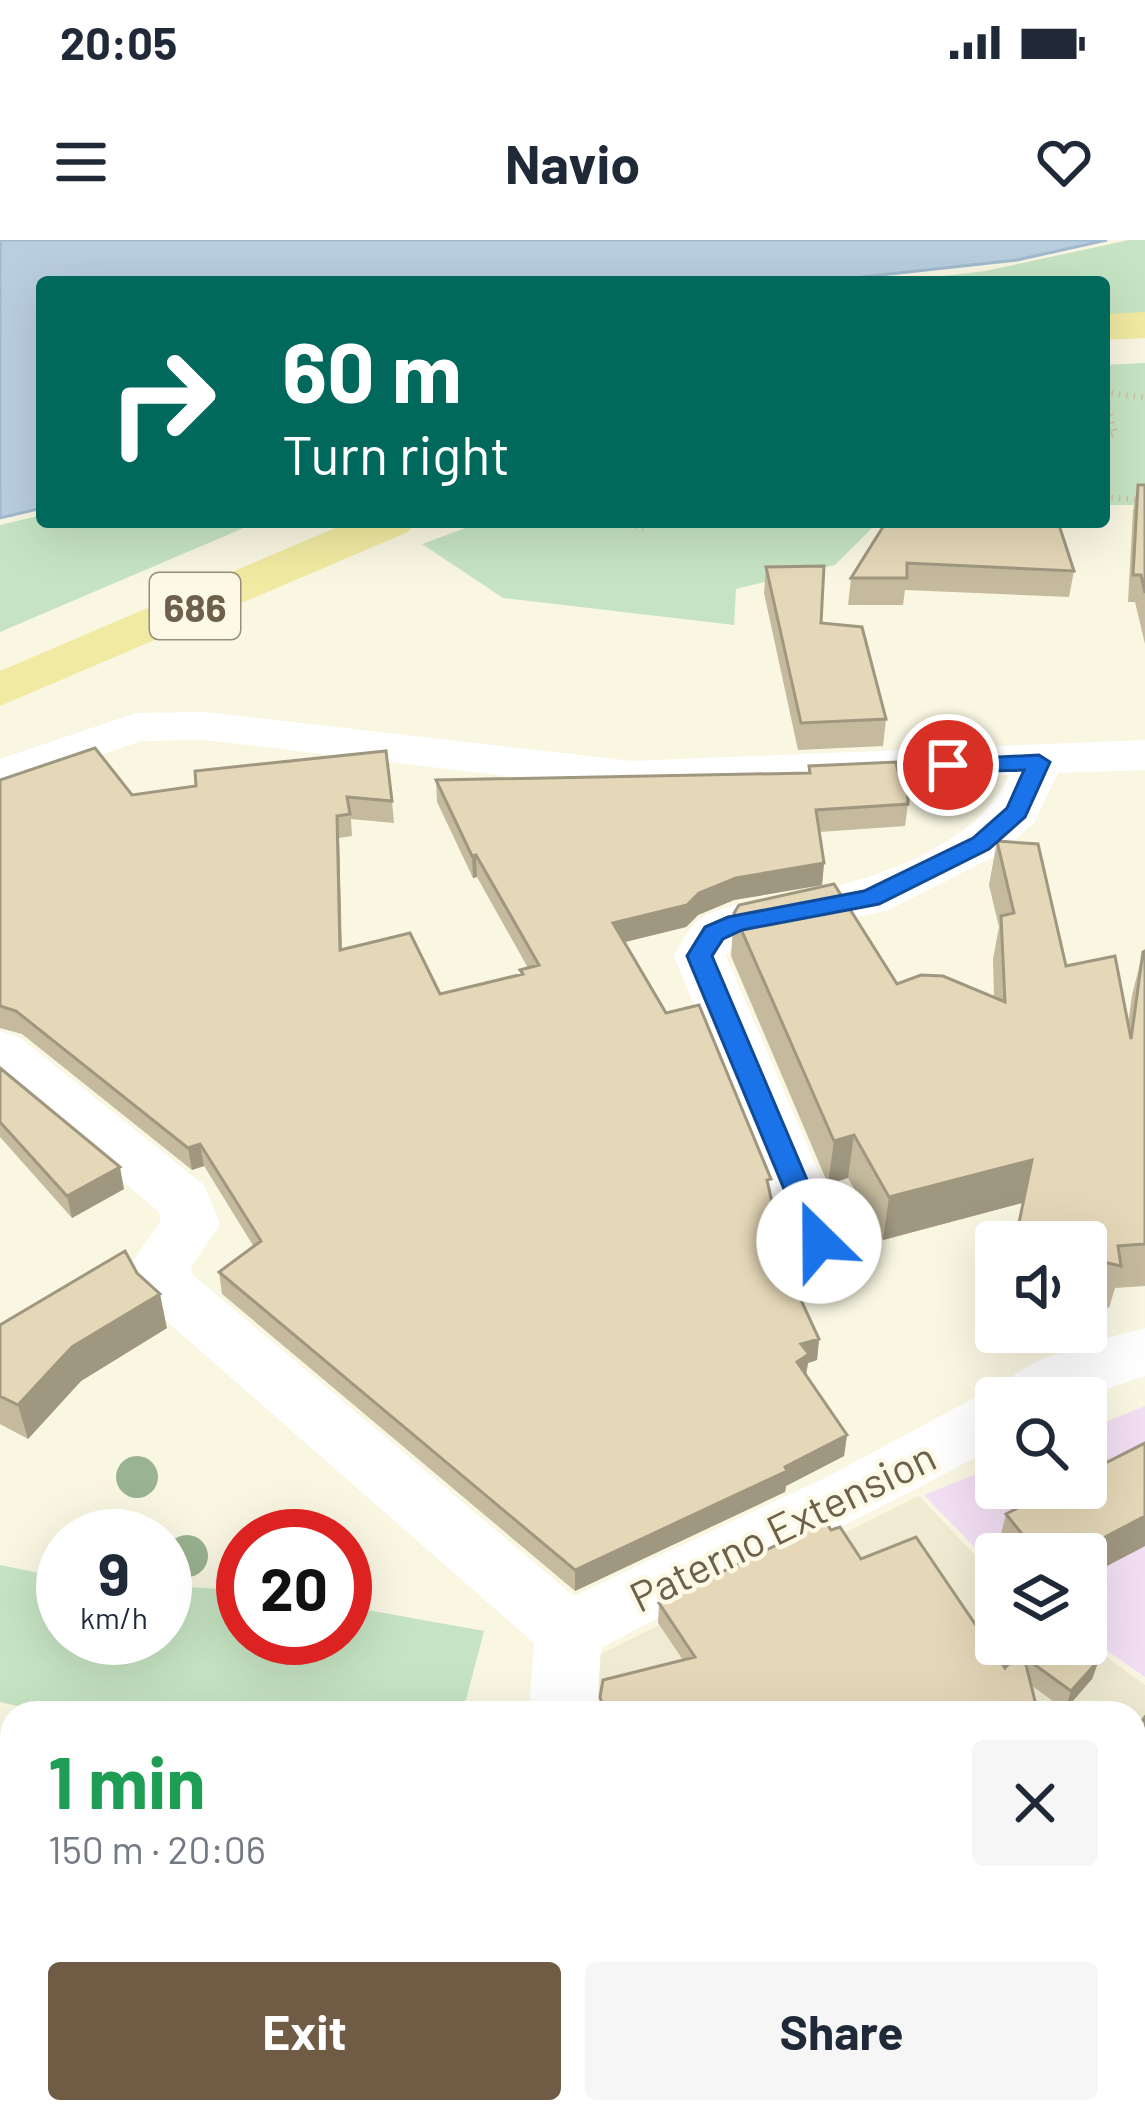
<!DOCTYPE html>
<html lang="en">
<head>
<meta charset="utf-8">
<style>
	:root { --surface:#fff; --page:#f6f6f7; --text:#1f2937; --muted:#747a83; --accent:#705b44 }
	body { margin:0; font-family:Barlow,sans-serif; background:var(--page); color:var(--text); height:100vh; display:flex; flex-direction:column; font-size:45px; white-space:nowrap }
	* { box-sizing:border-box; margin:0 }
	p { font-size:39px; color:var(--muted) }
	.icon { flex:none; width:66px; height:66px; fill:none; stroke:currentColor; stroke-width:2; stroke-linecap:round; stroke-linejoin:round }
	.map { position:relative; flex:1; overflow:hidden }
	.sheet { position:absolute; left:0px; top:1461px; width:1146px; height:423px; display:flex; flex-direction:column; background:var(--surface); border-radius:36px 36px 0 0; box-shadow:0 12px 48px #0002 }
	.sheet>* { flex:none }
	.top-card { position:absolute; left:36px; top:36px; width:1074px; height:252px; border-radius:12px; box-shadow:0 12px 48px #0002; background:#00695c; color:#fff; overflow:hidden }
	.tools { position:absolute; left:975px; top:981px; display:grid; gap:24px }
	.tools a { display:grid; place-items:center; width:132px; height:132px; border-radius:12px; background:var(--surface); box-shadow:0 12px 48px #0002; font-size:60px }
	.speed { position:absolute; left:36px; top:1269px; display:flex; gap:24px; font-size:60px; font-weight:700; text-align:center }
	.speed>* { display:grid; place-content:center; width:156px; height:156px; border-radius:50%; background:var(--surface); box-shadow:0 12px 48px #0002; line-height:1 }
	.speed small { font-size:30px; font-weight:400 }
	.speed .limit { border:18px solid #d22; background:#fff; color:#111 }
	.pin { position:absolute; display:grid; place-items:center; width:102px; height:102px; color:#fff; margin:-51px; border:6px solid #fff; border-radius:50%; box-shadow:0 3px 12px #0007 }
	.me { position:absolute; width:132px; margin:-66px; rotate:337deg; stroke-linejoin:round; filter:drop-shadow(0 0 9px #0008) }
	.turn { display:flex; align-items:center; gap:42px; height:252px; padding:0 48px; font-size:54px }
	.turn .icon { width:156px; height:156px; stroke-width:2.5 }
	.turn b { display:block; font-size:84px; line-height:102px }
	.round { display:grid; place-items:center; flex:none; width:126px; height:126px; border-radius:12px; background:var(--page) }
	.overview { display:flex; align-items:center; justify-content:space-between; height:204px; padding:0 48px }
	h1 { font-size:72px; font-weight:700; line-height:90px; color:#1e9e55 }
	.action { display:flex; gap:24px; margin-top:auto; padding:24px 48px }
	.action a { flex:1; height:138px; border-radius:12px; background:var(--accent); color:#fff; font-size:48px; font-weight:700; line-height:138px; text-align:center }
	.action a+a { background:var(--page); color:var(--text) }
	.status { display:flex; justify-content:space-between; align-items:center; height:84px; padding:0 60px; background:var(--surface); direction:ltr }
	.status svg { height:33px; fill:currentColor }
	header { display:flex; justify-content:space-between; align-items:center; height:156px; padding:0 48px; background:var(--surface); font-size:54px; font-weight:700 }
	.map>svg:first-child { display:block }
</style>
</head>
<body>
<div class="status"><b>20:05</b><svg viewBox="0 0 49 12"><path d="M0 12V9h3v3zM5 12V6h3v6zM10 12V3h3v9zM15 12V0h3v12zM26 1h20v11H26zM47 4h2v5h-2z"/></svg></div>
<header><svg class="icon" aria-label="menu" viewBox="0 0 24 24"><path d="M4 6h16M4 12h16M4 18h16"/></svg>Navio<svg class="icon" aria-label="heart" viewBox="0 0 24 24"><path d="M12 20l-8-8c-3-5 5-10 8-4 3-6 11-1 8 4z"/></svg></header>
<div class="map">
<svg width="1145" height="1882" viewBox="0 0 1145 1882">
	<rect width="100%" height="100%" fill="#f9f7e2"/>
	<path fill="#efead1" d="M919,1256L996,1337V1404L1086,1402L1145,1445V1882H670L668,1872H1134V1473H602L593,1418Z"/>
	<path fill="#f3dff4" d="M1145,1166V1437L1086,1396V1314H996V1329L924,1255L996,1226V1248H1086V1190Z"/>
	<path fill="#c6e4c3" d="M1129,0H1145V76L1104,78V42H896L985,31Z
		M1145,123V265H1104V125Z
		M42,275V282H258L0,392V285Z
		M482,282H878L835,325L736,349L734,385L503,358L422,304Z
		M0,1325L63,1338V1398H165V1346L243,1350V1398H345V1366L484,1391L466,1460L436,1473H49L0,1462Z"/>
	<path fill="#b9cedf" stroke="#a1bacf" stroke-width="3" d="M0,0H1107L1017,20L817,42H42V268L0,278Z"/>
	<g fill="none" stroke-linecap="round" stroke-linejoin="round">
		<path stroke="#cec0a1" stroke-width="6" stroke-dasharray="1.5 6" stroke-linecap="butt" d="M1104,152L1145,158
			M1104,153L1115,194L1104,197
			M1104,257L1145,260
			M621,282L646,289L652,282"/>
		<path fill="#fff" fill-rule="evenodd" d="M205,472L632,521L1145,500V530L1058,533L1034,583L999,614L888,670L733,705L726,716L848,1001L840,1017L819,1023L798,1017L790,1001L674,716C681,704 689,686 700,679C728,661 768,660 799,654C872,641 977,607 1009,535L632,551L205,500L141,501L0,551V519L136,473Z
			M0,791L19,797L204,945L220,984L191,1027L193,1035L574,1356L829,1236L974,1158L999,1152C1018,1116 1107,1099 1145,1088V1136L1080,1158H996V1206C866,1278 731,1338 601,1408L597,1473H529L534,1403L147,1064L131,1024L161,980L158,971L0,839Z
			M113,1872H206L202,1882H109Z
			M587,1872H665L667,1882H589Z"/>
		<path fill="#f0eaa2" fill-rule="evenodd" d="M1145,72V98L1104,100V74Z
			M349,282H416L408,292L0,466V431Z"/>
	</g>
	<g fill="#9ab390">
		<circle cx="137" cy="1237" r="21"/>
		<circle cx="187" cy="1316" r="21"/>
	</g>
	<path fill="#c5ba9e" d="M1138,245H1145V404L1135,362H1128L1133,271Z
		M886,282L1074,331L1069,357L905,350L903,365H848L851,338Z
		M766,327L821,383L886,479L883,506L798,510L764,353Z
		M809,526L908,564L905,586L819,592L824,623L822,645L734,660L698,675L686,687L624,702L770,953L788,1032L819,1099L817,1120L808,1123L806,1135L847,1195L844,1216L786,1246L785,1252L575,1351L222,1054L219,1032L254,1007L204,926L192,930L22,794L0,788V540L132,555L196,546L392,561L394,583L351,579L352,596L339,598L342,710L440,754L521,735L520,730L528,728L477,637L473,638L437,562L436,540L808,533Z
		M997,601L1066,726L1128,784L1132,755L1143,712L1145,711V1046L1115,1048L1109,1068L1086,1063V1002L1022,963L883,1000L848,938L828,944L731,716L734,673L897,744L994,757L993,719L999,687L989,645Z
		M0,828L124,949L72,978L0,897Z
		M0,1085L167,1088L81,1141L28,1199L0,1184Z
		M1145,1203V1306L1086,1337V1314H999L997,1310L1006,1274Z
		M831,1290L861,1319L1005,1428L1026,1404L1099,1420L1092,1439L1065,1470L1031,1445L1038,1473H600V1457L683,1420L658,1383L659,1363Z
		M1145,1477V1529L1134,1521V1491Z
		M0,1544L12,1551V1705L0,1698Z
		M1145,1576V1784H1134V1578Z
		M836,1872H1134L1145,1882H968V1875L889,1874L887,1882H837Z"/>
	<path fill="#a09781" d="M337,576L339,598L342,732L340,710Z
		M476,615L477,637L473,638L472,616Z
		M824,623L822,645L734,660L698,675L686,687L613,705V683L736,638Z
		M854,895L848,938L828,944L834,901Z
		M200,904L204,926L192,930L188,908Z
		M1032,920L1022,963L883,1000L889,957Z
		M120,927L124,949L72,978L67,956Z
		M160,1054L167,1088L81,1141L28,1199L18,1165L72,1107Z
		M819,1099L817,1120L808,1123L806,1135L795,1143L801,1104Z
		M847,1195L844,1216L786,1246L785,1252L575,1351V1330Z
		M1145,1276V1306L1086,1337V1314H1073Z
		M1099,1420L1092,1439L1065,1470L1071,1451Z
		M12,1807V1839L0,1858V1825Z"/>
	<path fill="#e5d8b8" stroke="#a09781" stroke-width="3" d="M1138,245H1145V353L1141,335H1133Z
		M886,282H1058L1074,331L907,323V338H851Z
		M824,326L821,383L862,387L886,479L801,483L766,327Z
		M95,508L132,555L196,546L195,531L386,511L392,561L347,557L350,574L337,576L340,710L410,693L440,754L523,734L520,730L539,725L476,615L472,616L436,540L810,533L809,526L896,522L898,531H907L908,564L816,570L824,623L736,638L699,653L687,665L613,683L666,773L699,765L771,939L767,940L788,1032L819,1099L801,1104L809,1114L797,1122L847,1195L785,1227L787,1231L575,1330L219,1032L261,1001L200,904L188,908L16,771L0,766V540Z
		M997,601L1038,604L1066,726L1115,716L1131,799L1143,712L1145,711V1004L1118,1006L1121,1026L1086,1018V1002H1015L1032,920L889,957L854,895L834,901L734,673L739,665L834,644L897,744L921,735L943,736L1005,762L1001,676L1014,673Z
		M0,828L120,927L67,956L0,882Z
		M125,1011L137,1033L160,1054L72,1107L18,1165L0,1156V1085Z
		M1145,1203V1276L1073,1314H1038L1006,1274L1057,1248H1086V1233Z
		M825,1281L831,1290L840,1287L861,1319L916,1297L1005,1428L1026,1404H1076L1099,1420L1071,1451L1024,1417L1038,1473H605L600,1457L603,1440L695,1417L659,1363Z
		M1145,1477V1505L1134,1497V1491Z
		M0,1544L12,1551V1685L10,1688L0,1682Z
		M1145,1576V1767L1134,1768V1578Z
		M0,1755L12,1762V1807L0,1825Z
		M1134,1864H1145V1882H975L974,1872H1134Z
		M302,1872H462V1882H303Z
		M677,1872H744L746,1882H679Z"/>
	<path fill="#1a73e8" stroke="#114b97" stroke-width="3" d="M1039,515L1050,522L1025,577L989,609L879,664L742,690L723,699L712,716L833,1001L829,1009H809L687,716L705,687L728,677L864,651L973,598L1007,568L1024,530L948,532L940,530V520Z"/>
	<g text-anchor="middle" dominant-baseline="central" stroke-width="9" stroke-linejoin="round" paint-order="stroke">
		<rect fill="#fcfae7" stroke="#988f7a" stroke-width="3" x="150" y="333" width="90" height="66" rx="9"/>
		<g font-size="39" font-weight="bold" fill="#6d614c">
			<text x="195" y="366">686</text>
		</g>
		<g font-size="42" fill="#6d614c" stroke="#fcfae7">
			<text transform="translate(782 1285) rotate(-26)">Paterno Extension</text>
		</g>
	</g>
</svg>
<div class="tools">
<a><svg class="icon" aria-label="sound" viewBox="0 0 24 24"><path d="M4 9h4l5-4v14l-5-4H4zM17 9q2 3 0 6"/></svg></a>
<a><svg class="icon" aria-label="search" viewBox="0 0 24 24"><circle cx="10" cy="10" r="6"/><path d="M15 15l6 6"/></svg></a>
<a><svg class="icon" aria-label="layers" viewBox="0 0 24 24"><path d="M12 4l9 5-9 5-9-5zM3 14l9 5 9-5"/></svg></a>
</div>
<div class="speed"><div>9<small>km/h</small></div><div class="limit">20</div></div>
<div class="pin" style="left:948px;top:525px;background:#d93025"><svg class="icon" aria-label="arrive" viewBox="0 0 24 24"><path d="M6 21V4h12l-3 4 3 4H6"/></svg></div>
<svg class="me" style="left:819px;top:1001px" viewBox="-20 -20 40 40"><circle r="19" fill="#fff"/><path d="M0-13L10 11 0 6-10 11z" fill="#1a73e8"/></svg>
<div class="top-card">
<div class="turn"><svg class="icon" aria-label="right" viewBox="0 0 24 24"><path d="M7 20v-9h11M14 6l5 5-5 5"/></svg><div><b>60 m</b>Turn right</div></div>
</div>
<section class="sheet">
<div class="overview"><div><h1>1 min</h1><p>150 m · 20:06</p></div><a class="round"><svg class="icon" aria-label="close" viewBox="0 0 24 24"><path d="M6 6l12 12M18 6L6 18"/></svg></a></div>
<div class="action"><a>Exit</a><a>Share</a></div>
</section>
</div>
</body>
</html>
